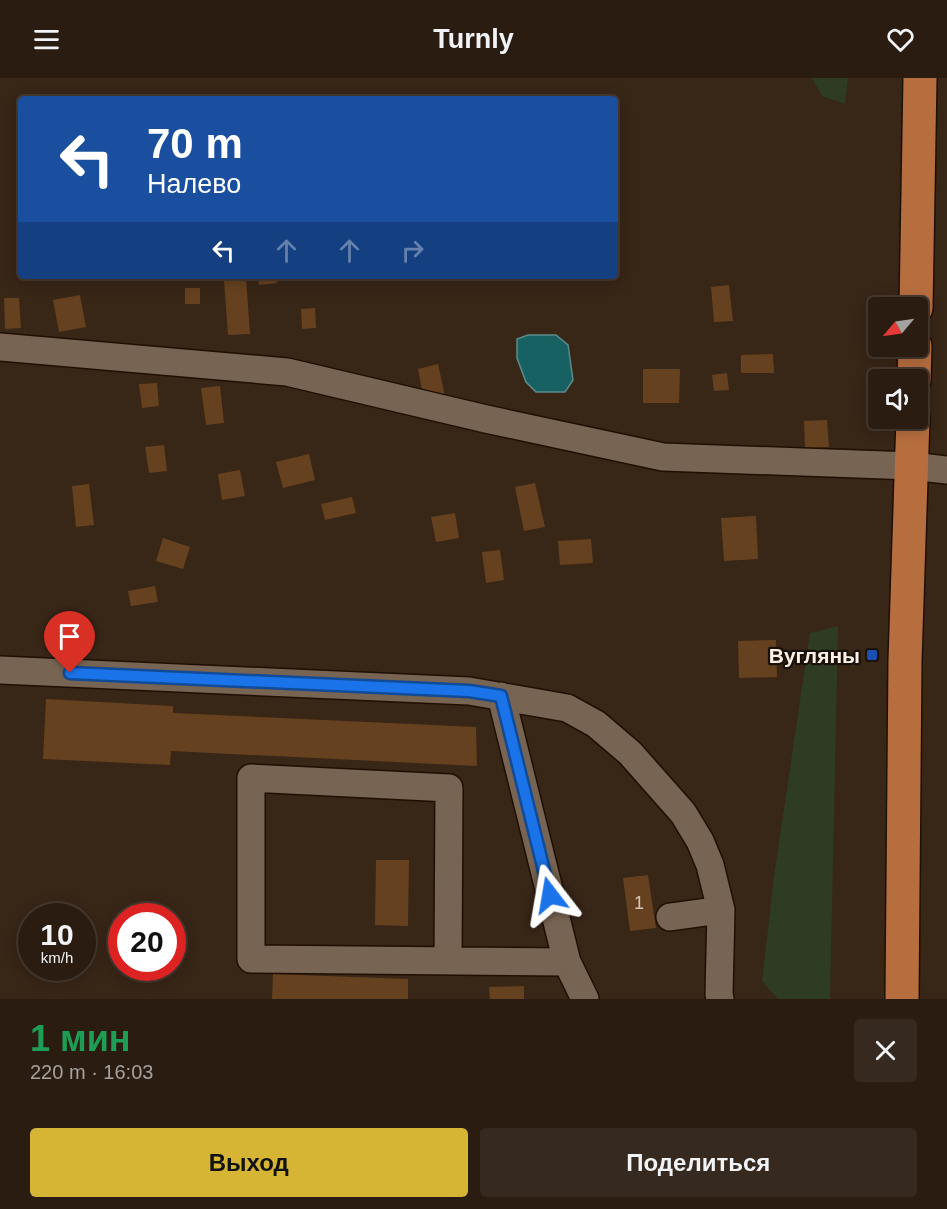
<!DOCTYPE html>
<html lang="ru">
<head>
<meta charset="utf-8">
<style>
	:root { --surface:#2a1c11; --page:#36291f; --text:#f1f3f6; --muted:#a5a19f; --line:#463a31; --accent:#d6b534 }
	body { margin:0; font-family:Arial,sans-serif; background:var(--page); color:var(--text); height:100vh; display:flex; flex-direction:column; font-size:22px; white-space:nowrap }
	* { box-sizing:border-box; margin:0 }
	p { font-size:20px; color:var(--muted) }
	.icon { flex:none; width:33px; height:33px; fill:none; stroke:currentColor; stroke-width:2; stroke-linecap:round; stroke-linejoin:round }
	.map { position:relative; height:921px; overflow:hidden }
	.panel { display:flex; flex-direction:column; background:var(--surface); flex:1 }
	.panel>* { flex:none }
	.top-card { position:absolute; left:18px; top:18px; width:600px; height:183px; border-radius:6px; box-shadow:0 3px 15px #0003,0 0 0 2px var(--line); background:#1a4fa0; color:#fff; overflow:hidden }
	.needle { width:39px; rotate:241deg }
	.fabs { position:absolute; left:868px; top:219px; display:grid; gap:12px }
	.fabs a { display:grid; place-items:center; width:60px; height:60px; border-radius:6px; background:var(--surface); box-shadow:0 3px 15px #0003,0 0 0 2px var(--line); font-size:30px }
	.speed { position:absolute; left:18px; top:825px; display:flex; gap:12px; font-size:30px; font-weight:700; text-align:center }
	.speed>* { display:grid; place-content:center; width:78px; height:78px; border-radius:50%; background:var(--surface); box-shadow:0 3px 15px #0003,0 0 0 2px var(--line); line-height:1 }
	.speed small { font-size:15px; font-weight:400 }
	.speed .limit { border:9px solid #d22; background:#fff; color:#111 }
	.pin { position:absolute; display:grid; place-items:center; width:51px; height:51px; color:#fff; margin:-62px -26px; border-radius:50% 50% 50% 0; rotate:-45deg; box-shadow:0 0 6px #0007 }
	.pin .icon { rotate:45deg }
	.me { position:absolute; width:66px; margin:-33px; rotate:346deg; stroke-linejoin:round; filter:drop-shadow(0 0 4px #0008) }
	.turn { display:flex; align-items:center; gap:21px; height:126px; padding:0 30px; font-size:27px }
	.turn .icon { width:78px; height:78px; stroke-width:2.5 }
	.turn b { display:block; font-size:42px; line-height:51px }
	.lanes { display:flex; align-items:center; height:57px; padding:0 30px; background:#0003; justify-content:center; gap:30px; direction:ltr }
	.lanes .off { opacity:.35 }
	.round { display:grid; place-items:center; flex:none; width:63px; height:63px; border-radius:6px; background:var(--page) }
	.summary { display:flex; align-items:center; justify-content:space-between; height:102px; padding:0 30px }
	h1 { font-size:36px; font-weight:700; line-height:45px; color:#1e9e55 }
	.cta { display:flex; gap:12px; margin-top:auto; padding:12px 30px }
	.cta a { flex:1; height:69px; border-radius:6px; background:var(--accent); color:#111; font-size:24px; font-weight:700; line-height:69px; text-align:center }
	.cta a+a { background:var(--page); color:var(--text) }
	header { display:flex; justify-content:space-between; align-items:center; height:78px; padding:0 30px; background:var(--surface); font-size:27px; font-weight:700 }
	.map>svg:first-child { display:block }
</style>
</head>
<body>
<header><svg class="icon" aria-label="menu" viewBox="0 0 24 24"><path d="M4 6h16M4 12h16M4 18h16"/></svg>Turnly<svg class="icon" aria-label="heart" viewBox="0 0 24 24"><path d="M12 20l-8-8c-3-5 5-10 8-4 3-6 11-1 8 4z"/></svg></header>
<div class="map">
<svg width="947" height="921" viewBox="0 0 947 921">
	<rect width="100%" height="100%" fill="#382617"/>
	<path fill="#2e3c24" d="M812,0H848L845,26L822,18Z
		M838,548L830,921H778L762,903L774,799L810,555Z"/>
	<path fill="#186163" stroke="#5c8c8a" stroke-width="1.5" d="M528,257H556L568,267L573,302L565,314H536L526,304L517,280V261Z"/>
	<path fill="#654120" d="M258,198H276L277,205L259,207Z
		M246,200L250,256L228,257L224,202Z
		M729,207L733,243L714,244L711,209Z
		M185,210H200V226H185Z
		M80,217L86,249L59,254L53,222Z
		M4,220H19L21,250L5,251Z
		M315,230L316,250L302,251L301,231Z
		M773,276L774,295H741V277Z
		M438,286L445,318L424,322L418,291Z
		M643,291H680L679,325H643Z
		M727,295L729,312L714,313L712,297Z
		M157,305L159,328L142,330L139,306Z
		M220,308L224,345L206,347L201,310Z
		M827,342L829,369L805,370L804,343Z
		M164,367L167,393L149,395L145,369Z
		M309,376L315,402L283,410L276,384Z
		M240,392L245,418L222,422L218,396Z
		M535,405L545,449L524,453L515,409Z
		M89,406L94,447L76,449L72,408Z
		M352,419L356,435L325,442L321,426Z
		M455,435L459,460L436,464L431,439Z
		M756,438L758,481L724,483L721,440Z
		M163,460L190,469L183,491L156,483Z
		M591,461L593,485L560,487L558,463Z
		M500,472L504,502L486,505L482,474Z
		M155,508L158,524L131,528L128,513Z
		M776,562L777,599L739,600L738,563Z
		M46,621L173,628V635L476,649L477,688L171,673L170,687L43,681Z
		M376,782H409L408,848L375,847Z
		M648,797L656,850L630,853L623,800Z
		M273,896L408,901V921H272Z
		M524,908V921H490L489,909Z"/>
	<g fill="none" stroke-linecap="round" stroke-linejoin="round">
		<defs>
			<path id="minor" d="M0,269L287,294L486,341L663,379L912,388L947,392
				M0,592L469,613L567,630L596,646L630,675L683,735L700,763L710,787L721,832L719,916L720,921
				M501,618L567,884
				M670,839L721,832
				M448,882L449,710L251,700V881L567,884L585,921"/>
			<path id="major" d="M916,230L920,0
				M914,302L915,268
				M902,921L905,583L913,340"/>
		</defs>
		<use href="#minor" stroke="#1f0f02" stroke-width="30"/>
		<use href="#major" stroke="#1f0f02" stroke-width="36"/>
		<use href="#minor" stroke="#786452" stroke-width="27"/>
		<use href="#major" stroke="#b76e3f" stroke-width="33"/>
	</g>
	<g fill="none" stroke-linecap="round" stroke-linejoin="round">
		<defs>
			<path id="route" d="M70,595L469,613L501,618L550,817"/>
		</defs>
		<use href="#route" stroke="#114b97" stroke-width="15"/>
		<use href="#route" stroke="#1a73e8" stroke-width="10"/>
	</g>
	<rect fill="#1a4fb4" stroke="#19110a" stroke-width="2" x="866" y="571" width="12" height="12" rx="3"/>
	<g text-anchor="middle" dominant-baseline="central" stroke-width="4.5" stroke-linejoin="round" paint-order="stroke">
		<g font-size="18" fill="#d6c4b4">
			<text x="639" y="825">1</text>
		</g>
		<g font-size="21" font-weight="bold" fill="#fcf0e6" stroke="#19110a" text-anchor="end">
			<text x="860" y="577">Вугляны</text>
		</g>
	</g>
</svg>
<div class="fabs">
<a><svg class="needle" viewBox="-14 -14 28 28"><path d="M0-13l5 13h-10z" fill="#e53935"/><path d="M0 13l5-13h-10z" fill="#a5a19f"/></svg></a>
<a><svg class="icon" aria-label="sound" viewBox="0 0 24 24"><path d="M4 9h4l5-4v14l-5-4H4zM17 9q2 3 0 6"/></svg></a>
</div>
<div class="speed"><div>10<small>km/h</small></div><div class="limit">20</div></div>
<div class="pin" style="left:70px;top:595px;background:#d93025"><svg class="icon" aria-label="arrive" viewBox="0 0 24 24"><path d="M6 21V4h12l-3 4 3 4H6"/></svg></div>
<svg class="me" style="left:550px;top:817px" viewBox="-20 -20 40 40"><path d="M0-17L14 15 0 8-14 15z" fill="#1a73e8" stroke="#fff" stroke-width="4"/></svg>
<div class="top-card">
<div class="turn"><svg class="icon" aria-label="left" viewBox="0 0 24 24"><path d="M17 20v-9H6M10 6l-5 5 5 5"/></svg><div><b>70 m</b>Налево</div></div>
<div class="lanes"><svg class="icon" aria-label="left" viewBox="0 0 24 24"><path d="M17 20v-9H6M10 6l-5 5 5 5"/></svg><svg class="icon off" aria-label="ahead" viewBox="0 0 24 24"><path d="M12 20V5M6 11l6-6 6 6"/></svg><svg class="icon off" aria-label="ahead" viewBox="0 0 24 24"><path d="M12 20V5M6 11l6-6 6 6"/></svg><svg class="icon off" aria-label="right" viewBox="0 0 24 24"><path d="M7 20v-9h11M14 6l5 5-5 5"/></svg></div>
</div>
</div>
<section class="panel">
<div class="summary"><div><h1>1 мин</h1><p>220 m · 16:03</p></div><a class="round"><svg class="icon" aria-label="close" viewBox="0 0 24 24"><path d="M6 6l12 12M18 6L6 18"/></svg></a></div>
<div class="cta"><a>Выход</a><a>Поделиться</a></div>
</section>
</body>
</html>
